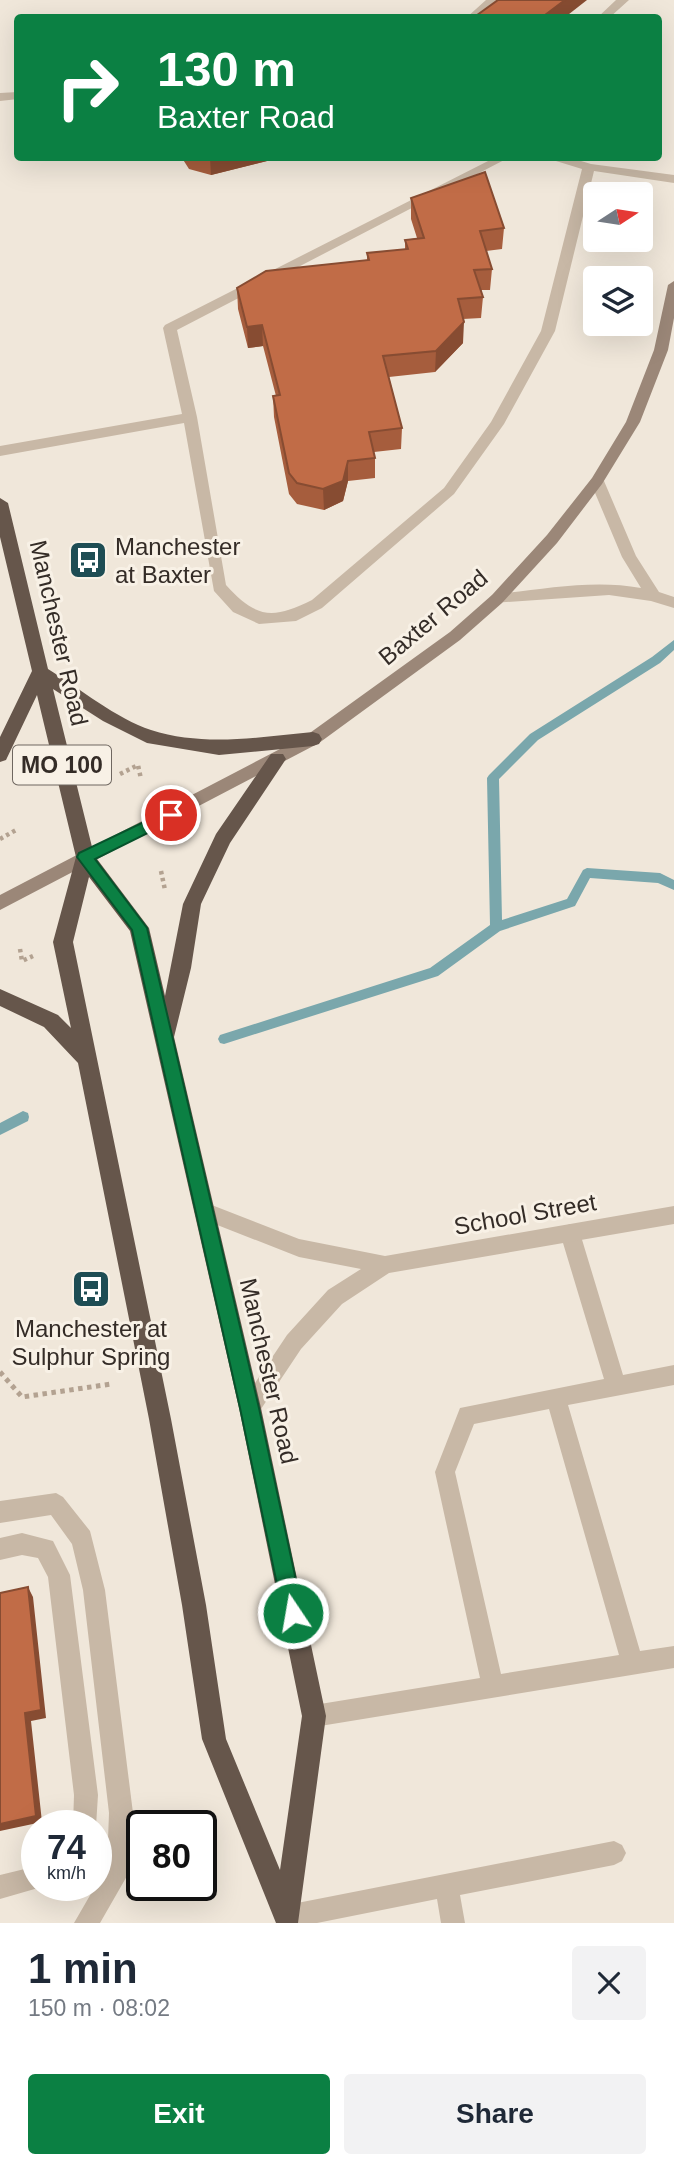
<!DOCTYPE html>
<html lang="en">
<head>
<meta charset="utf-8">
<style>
	:root { --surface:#fff; --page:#f2f2f3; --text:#1f2937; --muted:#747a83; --accent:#0b8043 }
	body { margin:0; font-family:Helvetica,sans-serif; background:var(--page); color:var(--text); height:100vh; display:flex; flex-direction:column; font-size:26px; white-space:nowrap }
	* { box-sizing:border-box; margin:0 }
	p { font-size:23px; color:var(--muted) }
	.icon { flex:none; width:38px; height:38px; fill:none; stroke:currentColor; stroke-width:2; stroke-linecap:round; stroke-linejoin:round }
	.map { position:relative; height:1923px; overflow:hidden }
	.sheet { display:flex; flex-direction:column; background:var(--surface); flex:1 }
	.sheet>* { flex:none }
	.hud { position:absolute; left:14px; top:14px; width:648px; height:147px; border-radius:7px; box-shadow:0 7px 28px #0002; background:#0b8043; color:#fff; overflow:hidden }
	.needle { width:46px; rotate:78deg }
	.buttons { position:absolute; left:583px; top:182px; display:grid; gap:14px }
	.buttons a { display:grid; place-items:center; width:70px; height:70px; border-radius:7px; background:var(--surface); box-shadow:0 7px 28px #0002; font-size:35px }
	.speed { position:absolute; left:21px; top:1810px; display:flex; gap:14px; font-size:35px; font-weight:700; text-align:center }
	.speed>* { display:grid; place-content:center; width:91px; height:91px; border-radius:50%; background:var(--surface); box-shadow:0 7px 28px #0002; line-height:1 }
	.speed small { font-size:18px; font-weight:400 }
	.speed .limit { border:4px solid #111; border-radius:10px; background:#fff; color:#111 }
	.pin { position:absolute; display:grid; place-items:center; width:60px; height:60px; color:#fff; margin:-30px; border:4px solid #fff; border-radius:50%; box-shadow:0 2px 7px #0007 }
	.me { position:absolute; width:77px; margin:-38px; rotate:348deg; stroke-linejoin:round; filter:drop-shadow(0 0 5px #0008) }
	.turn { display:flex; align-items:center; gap:24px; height:147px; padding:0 28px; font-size:32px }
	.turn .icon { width:91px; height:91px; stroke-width:2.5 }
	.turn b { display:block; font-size:49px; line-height:60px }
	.round { display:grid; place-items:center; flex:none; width:74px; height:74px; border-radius:7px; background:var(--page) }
	.head { display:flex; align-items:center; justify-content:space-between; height:119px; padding:0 28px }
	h1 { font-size:42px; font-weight:600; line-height:52px }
	.primary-button { display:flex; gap:14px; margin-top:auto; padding:14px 28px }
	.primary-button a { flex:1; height:80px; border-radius:7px; background:var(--accent); color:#fff; font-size:28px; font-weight:600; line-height:80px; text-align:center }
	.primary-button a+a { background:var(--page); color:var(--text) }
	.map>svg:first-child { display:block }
</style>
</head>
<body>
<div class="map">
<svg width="674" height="1923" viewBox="0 0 674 1923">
	<rect width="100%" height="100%" fill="#f0e7da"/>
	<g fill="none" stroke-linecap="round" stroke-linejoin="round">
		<path fill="#7aa7ac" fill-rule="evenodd" d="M674,640V650L660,663L538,740L499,779L502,920L567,899L583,870L587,868L660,873L674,880V890L658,883L590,878L575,906L500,931L438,976L224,1044L220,1043L218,1039L220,1035L430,968L490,925L487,778L489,775L530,734L652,657Z
			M23,1111L28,1113L29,1117L28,1121L0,1135V1123Z"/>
		<path stroke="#b3a291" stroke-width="4.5" stroke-dasharray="3.5 3.5" stroke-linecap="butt" d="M120,774L138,765L141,779
			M0,839L16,830
			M161,871L165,890
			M20,949L22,961L33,956"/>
		<path stroke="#b3a291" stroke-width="5" stroke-dasharray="4.5 4.5" stroke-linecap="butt" d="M0,1372L22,1397L111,1384"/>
		<path fill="#c8b8a6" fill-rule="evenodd" d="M486,0H499L478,18H466Z
			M616,0H629L609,18H597Z
			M18,92V99L0,101V93Z
			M494,158H508L177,330L197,417L226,585C256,618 272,620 312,600L444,488L491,422L541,331L582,169L556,161L554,158H571L591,164L674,175V183L594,171L555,331L504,424L454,494L322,608L296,621L259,624L233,612L214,591L184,423L0,456V446L182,414L163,328L165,325Z
			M597,476L604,481L636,556L659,592L674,597V608L651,601L609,595L492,603L489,599L492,595L497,594C544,589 594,579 641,588L622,557L590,481Z
			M570,1224L577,1227L580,1233L623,1375L674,1365V1385L568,1405L640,1651L674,1646V1668L314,1727L306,1724L303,1716L306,1708L314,1705L480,1678L435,1472L460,1408L604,1379L560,1233L563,1227ZM549,1409L619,1655L501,1674L455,1472L474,1424Z
			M56,1493L63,1497L90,1531L105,1590L133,1813L131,1869L100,1923H74L107,1866L109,1813L83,1590L72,1544L51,1515L0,1523V1501Z
			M22,1533L53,1541L70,1575L98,1795L96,1826L73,1825L74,1795L48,1577L38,1558L22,1555L0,1560V1538Z
			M614,1841L622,1845L626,1853L622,1861L614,1865L460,1895L465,1923H441L437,1899L317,1923H278L275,1917L279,1909L287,1905Z
			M37,1866V1885L45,1886L0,1899V1875Z"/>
		<path fill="#c8b8a6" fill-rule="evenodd" d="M204,1202L299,1239L385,1256L674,1206V1224L389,1273L342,1304L301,1349L257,1415L250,1418L243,1415L240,1408L243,1401L287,1335L328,1290L361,1269L299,1257L197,1217L194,1211L197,1205Z"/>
		<path fill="#9b8778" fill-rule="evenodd" d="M674,281V318L668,350L640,422L602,484L557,543L502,603L460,640L319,743L0,910V895L307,735L450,632L492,595L547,535L592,478L626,422L654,350L668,285Z"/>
		<path fill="#66564b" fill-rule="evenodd" d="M0,498L8,503L48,669C79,688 117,719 151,730C204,747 259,737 313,732L319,734L322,739L319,744L313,746L219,755L147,743L103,721L53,689L94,855L149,928L165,996L183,904L216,834L271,754H283L286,759L230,843L201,904L191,968L174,1037L261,1408L326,1716L298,1923H276L202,1739L182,1605L149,1419L78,1063L44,1027L0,1006V989L58,1015L71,1028L53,942L76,857L37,695L6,760L0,762V737L32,671L0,537ZM89,877L130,931L239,1408L302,1716L280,1870L226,1739L206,1605L171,1419L73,942Z"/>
	</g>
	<path fill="#a65d3d" d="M182,158H279L211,175L189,169Z
		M411,198L504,228L502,249L486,251L492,269L490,290H481L483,297L481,318L463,319V343L435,372L389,377L402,428L401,449L374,452L375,458V478L348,481L343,501L324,510L297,504L289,494L274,417L273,396H276L263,346L248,348L238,309L237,288L367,260V253L405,249V240L417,238L411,219Z"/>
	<path fill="#874c32" d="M565,0H587L564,18H541Z
		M210,158H279L211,175Z
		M464,322L463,343L435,372L436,351Z
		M262,325L263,346L248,348L247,327Z
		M348,461V481L343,501L324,510L323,489Z
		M28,1587L33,1597L46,1718L31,1721L42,1822L0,1831V1824L25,1713Z"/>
	<path fill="#c16c47" stroke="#874c32" stroke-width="2" d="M498,0H565L541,18H473Z
		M485,172L504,228L480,231L492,269L474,270L483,297L458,299L464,322L436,351L383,356L402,428L369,432L375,458L348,461L343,481L323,489L297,483L289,473L273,396L280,395L262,325L247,327L237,288L266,271L369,260L367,253L408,249L405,240L424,238L411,198Z
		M28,1587L41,1710L25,1713L36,1816L0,1824V1593Z"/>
	<path fill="#0b8043" stroke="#07532c" stroke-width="2" d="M171,809L176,810L178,815L176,819L95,859L147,928L259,1408L303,1613L300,1620L293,1623L286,1620L283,1613L240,1408L132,930L77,857L79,853Z"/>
	<defs>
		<symbol id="bus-square" viewBox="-11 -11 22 22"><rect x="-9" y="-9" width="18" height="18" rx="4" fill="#1e4d54" stroke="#f8f1e6"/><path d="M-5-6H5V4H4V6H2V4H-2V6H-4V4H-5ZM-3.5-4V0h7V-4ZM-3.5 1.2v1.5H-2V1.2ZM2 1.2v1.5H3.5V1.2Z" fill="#fff"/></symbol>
	</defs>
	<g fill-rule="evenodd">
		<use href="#bus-square" x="66" y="538" width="44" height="44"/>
		<use href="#bus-square" x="69" y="1267" width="44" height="44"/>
	</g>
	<g text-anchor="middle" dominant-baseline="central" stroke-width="6" stroke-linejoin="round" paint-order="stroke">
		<rect fill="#f8f1e6" stroke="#6f6760" stroke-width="2" x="13" y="745.5" width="98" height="39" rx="5"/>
		<g font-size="23" font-weight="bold" fill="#342c27">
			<text x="62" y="765">MO 100</text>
		</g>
		<g font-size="24" fill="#342c27" stroke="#f8f1e6" text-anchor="start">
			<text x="115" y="546">Manchester<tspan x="115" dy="28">at Baxter</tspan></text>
			<text x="91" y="1328" text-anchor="middle">Manchester at<tspan x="91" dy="28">Sulphur Spring</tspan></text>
		</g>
		<g font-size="24" fill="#342c27" stroke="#f8f1e6">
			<text transform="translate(433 617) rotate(-40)">Baxter Road</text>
			<text transform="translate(59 633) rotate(77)">Manchester Road</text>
			<text transform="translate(525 1214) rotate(-10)">School Street</text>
			<text transform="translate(269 1371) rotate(77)">Manchester Road</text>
		</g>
	</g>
</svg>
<div class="buttons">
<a><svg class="needle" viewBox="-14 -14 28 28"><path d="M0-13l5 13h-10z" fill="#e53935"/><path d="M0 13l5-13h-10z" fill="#747a83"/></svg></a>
<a><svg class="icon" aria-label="layers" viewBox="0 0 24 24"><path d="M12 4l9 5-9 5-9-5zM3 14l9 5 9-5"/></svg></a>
</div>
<div class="speed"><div>74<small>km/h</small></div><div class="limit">80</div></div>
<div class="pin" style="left:171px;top:815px;background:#d93025"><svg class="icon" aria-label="arrive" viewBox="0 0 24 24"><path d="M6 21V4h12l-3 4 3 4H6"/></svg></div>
<svg class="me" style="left:293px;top:1613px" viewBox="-20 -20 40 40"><circle r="17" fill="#0b8043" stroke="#fff" stroke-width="3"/><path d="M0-11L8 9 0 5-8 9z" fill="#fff"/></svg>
<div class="hud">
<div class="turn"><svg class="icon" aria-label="right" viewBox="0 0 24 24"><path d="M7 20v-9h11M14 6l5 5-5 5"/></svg><div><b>130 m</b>Baxter Road</div></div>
</div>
</div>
<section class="sheet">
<div class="head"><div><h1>1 min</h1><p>150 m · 08:02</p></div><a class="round"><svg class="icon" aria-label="close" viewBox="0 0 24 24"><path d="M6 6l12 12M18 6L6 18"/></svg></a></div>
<div class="primary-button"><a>Exit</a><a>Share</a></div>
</section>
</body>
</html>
